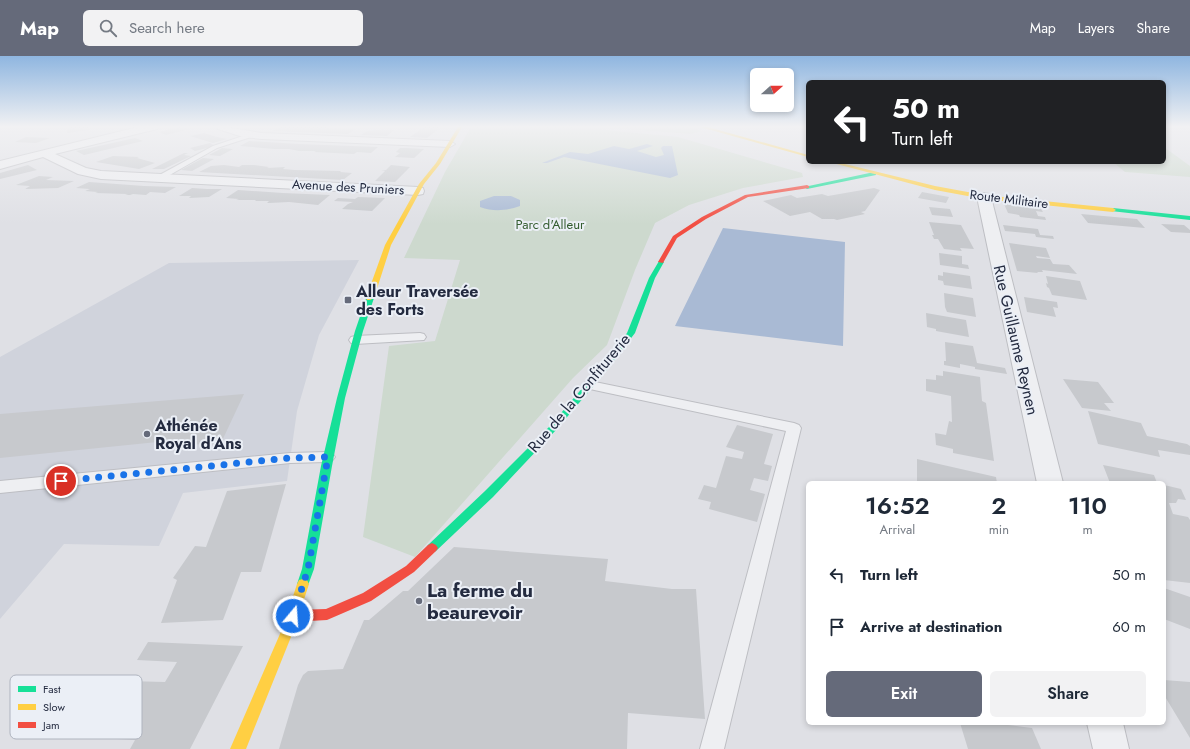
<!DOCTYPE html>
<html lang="en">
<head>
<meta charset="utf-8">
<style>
	:root { --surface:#fff; --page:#f2f2f3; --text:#1f2937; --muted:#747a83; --accent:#656a7a }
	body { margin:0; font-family:Jost,sans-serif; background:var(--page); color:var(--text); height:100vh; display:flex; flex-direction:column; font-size:15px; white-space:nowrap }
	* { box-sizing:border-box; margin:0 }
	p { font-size:13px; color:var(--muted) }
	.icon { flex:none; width:22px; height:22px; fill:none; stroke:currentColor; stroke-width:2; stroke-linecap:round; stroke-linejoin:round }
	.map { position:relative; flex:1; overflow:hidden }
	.drawer { position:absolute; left:806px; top:425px; width:360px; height:244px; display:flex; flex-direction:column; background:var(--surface); border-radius:6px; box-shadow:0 2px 6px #0003 }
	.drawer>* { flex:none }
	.hud { position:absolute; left:806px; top:24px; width:360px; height:84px; border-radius:6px; box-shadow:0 2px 6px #0003; background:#202124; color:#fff; overflow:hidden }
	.needle { width:26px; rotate:69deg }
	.fabs { position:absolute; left:750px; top:12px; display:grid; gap:8px }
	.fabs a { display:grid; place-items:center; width:44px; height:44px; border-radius:6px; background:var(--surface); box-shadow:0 2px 6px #0003; font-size:20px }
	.pin { position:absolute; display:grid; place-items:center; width:34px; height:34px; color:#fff; margin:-17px; border:2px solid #fff; border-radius:50%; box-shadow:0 1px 4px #0007 }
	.me { position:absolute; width:44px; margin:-22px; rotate:18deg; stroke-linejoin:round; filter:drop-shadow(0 0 3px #0008) }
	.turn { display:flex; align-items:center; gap:14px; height:84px; padding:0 20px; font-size:18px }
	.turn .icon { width:52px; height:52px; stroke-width:2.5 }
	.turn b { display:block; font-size:28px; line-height:34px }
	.eta { display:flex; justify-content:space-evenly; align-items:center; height:68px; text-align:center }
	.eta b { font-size:24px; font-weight:600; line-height:28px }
	.action { display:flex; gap:8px; margin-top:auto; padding:8px 20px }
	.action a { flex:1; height:46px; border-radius:6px; background:var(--accent); color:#fff; font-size:16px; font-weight:600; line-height:46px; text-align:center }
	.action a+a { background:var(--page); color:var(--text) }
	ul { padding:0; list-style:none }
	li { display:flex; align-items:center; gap:12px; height:52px; padding:0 20px }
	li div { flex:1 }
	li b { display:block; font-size:15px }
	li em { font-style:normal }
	header { display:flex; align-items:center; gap:24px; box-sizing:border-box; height:56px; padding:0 20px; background:var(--accent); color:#fff }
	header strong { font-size:19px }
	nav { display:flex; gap:22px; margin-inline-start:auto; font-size:14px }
	.search { width:280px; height:36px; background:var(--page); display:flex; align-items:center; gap:10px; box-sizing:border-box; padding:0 14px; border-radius:6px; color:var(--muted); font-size:15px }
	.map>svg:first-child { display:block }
</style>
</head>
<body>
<header>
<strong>Map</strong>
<div class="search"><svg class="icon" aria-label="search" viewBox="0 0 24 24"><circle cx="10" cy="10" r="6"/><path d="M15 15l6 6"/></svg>Search here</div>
<nav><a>Map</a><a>Layers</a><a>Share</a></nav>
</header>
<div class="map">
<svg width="1190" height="693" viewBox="0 0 1190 693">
	<rect width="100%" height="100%" fill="#dfe0e5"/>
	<path fill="#d0d3dc" d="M359,204L319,279L297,355L287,425L183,437L159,490L64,488L0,563V301L169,207Z"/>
	<path fill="#cdd9ce" d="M471,71H574L678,81L802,117L803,121L743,132L689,149L655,167L635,214L607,289L573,322L415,501L363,481L389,290L435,285L460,204L404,202L445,116Z
		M602,71H689L701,75L691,78Z
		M1164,91L1190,110V121L1125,116L1113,106H1164Z"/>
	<path fill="#a9bad4" d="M647,88L653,90L637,95L656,101L664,99L661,92L663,90H672L678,119L670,122L564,101L547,107H542L570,96L588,98L614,90L629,93Z
		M494,140H511L520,144V150C505,155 494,156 480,151V145Z
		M723,172L845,186L843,290L675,270Z"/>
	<path fill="#c7c9cd" d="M68,71H90L89,74L67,77Z
		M180,71L193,72L166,79L159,76Z
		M280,71H325L355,73L348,78L273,75Z
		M424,71H441L427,82L410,81Z
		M380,74H394L387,80L361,79L367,75Z
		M204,77L217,81L227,83L213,87L190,80Z
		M26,81L50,82L36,87L15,86Z
		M135,82L143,85L84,99L76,95Z
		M249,85L299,88L378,91L371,97L357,96L354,98L314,96L316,95H299L289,93H274H275L240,90Z
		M210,87L215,90L195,95L190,92Z
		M222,92L233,93L220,100L209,99Z
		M400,92H406L424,93L414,102L395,101L400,97L396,96Z
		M184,97H188L184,99L191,100L164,113H152Z
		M113,100L139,101L137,102L155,107L139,113L96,106Z
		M203,102L214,103L192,115L181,114Z
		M28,109L37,114L0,123V117Z
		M224,109L239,111L242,109H254L269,111L267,112L285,111L283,113L295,114L341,115L340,116L352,117L343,124L199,116L211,110Z
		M391,109L410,111L395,126L375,125L385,115H381L386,114Z
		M39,120L53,121L46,124L74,125L58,132L25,133L30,130L16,129Z
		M89,126L144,130L176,131L165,137L150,136L146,139L133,138L130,139H125L128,138L95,137L98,136L85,135L90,133L76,132Z
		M192,132L207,133H222L209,141L189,142L191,140H179Z
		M874,132L880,134L865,155L861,156L865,158L837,164L834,163H822L810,156L790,160L763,145L791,139L797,142L822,138L828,140Z
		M238,134L283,137L330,139L318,149L289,146L269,147H267L269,145H255L256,144H236L239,143L226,142Z
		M922,136L949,141L946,147L918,142Z
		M358,141L385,142L372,155L342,153L348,148L353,146L334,145L338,142L355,143Z
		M1004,148L1041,153L1043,156L1036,155L1038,160L1045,161L1046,164L1020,161L1019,159L1008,157Z
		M929,151L950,153L953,161L932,159Z
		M1081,158L1137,163L1145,172L1088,167Z
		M929,166L961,169L974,193L960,192L962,195L944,193L938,183H934L932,179H934Z
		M1161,168L1184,169L1190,174V177L1171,176Z
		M1003,169L1038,173L1040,179L1053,180L1054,183L1036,181L1035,178L1005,175Z
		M1009,187L1046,192L1050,202L1036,200L1037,202L1050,203L1053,208L1069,209L1077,218L1042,214L1043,216H1037L1038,217L1017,215Z
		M939,197L962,200V208L968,209L969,213L940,209Z
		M943,216L970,220L972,233L944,229L943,225L938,224V219L943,220Z
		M1046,220L1080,225L1087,244L1052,239L1049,232L1047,231L1046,227L1048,228Z
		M944,237L973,242L976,261L947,256L945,251Z
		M1024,241L1057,246L1058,252L1053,251L1056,261L1027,256Z
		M926,257L966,264L969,281L936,275V273L927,271Z
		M945,286L973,290L977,307L1005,312L1007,318L975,313V311L960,308V312L944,309V305H946Z
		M943,315L980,321L982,345L986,347L994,405L953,397V393L936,389L935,377L946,379L949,365L952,366L951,340L926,335V323L936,324V319L943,320Z
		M1063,323L1098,326L1114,347H1104L1111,355L1082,352Z
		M244,338L221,387L173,390L177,384L0,402V358Z
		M1088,355L1141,367L1147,380L1187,388L1190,390V399L1158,394L1160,401L1098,388Z
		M737,369L773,378L764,408L772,410L768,425L754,422L750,434L765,438L757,466L709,453L711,446L698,443L704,429L716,432L726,400L742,403L744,396L726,391Z
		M917,403L996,421L997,427H917Z
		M1103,409L1154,419L1157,427H1110Z
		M286,428L261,516H241L223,564L161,567L177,524L173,522L195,490L206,491L227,435Z
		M1164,429L1181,433L1186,444L1178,443L1176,447H1169L1173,458L1188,461L1190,464V527L1164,524Z
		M454,491L608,503L605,525L672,533H696L705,663L628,657L627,693H279L298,629L303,619L308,615L343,613L364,564H369L403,535H408Z
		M1164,532L1190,541V573L1164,563Z
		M148,586L243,590L190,693H130L135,684L80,681L93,661L111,662L128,635L121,634L127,625L165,626L177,606L137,604Z
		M1164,624L1190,626V682L1164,639Z
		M960,667H993L1032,672L1041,693H968Z"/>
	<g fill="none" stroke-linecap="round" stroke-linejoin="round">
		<defs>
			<path id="lane" d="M252,77L254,78V80L217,92L161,124H155L154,122L213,90Z
				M420,277L424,278L426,281L424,284L355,288L351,287L349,284L351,281L355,280Z
				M590,325L794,367L799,369L801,372L724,693H700L786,375L585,332L583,329L585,326Z
				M327,396L332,397L335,401L332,405L327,406L290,407L0,437V425L290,397Z"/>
			<path id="street" d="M138,71H158L157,73L55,98L86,112L101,115L418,131L423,132L424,135L423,138L418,139L101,123L78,118L43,101L0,113V105Z
				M217,71C233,71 247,75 262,77L450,85L455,88L450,91L262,83L243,81L218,73Z
				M984,137L989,138L991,141L1063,427H1037L977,141L979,138Z
				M1087,667H1123L1129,693H1093Z"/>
		</defs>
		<use href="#lane" stroke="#bdbec3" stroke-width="2"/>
		<use href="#street" stroke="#bdbec3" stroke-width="2"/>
		<use href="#lane" fill="#eeeff2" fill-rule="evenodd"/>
		<use href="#street" fill="#eeeff2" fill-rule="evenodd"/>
		<path fill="#16e098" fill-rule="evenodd" d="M874,116L876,117V119L807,133L804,131Z
			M1113,152L1190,160V164L1111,155V153Z
			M661,204L664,206L655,222L635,277L602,320L556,374L493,441L436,495L432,497L428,495L426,492L428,489L485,435L550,370L596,316L627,277L649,222L659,205Z
			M367,240H370L374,242L363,275L345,342L332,410L314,513L307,532L303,533L299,532L297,528L302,513L321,410L337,342L355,275Z"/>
		<path fill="#ffcf43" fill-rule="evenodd" d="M458,71H462L440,108L424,128L391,189L374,242L370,244H367L366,242L385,189L419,128L436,107Z
			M700,71H708L808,99V101Z
			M829,106H837L935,130L984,139L1113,152L1116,154L1113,156L984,143L935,134Z
			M303,523L307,524L309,528L295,571L246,693H230L283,571L297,528L299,524Z"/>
		<path fill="#f24e42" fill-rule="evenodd" d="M807,129L809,130V132L748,141L706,163L677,182L663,207L658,206L673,180L702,161L745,139Z
			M432,487L436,489L438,492L436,495L414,516L371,545L327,564L293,566L288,564L287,560L288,556L293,554L326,553L363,537L406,510L428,489Z"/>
	</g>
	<linearGradient id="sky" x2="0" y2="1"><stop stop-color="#8fb6e0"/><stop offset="0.42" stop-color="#f1f1f3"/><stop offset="1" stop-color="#f1f1f3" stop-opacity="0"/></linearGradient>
	<rect width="1190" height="168" fill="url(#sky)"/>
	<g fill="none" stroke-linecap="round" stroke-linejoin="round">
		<path stroke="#1a73e8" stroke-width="7" stroke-dasharray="0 12.6" d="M61,425L290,402L328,401L308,513L293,560"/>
	</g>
	<g fill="#656a7a" stroke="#ebeff6" stroke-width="1.5">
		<rect x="344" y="240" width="8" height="8" rx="2"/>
		<circle cx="147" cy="378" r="4"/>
		<circle cx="419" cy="545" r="4"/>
	</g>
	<g text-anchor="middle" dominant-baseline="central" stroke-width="4" stroke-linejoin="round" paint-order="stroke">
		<g font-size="13" fill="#242b40" stroke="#ebeff6">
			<text transform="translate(348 131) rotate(3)">Avenue des Pruniers</text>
			<text transform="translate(1009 143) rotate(7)">Route Militaire</text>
		</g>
		<g font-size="13" fill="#345d30" stroke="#ebeff6">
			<text x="550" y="168">Parc d'Alleur</text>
		</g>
		<g font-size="16" font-weight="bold" fill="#242b40" stroke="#ebeff6" text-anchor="start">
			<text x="356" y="235">Alleur Traversée<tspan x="356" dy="18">des Forts</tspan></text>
			<text x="155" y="369">Athénée<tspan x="155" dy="18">Royal d’Ans</tspan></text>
		</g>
		<g font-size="16" fill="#242b40" stroke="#ebeff6">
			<text transform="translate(1016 284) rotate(77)">Rue Guillaume Reynen</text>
			<text transform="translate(579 337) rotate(-50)">Rue de la Confiturerie</text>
		</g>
		<g font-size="19" font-weight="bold" fill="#242b40" stroke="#ebeff6" text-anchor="start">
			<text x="427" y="534">La ferme du<tspan x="427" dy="22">beaurevoir</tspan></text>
		</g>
	</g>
	<rect x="10" y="619" width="132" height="64" rx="6" fill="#ebeff6" stroke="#afb4bf" stroke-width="1"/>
	<rect x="18" y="630" width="18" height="6" fill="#16e098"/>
	<rect x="18" y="648" width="18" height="6" fill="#ffcf43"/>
	<rect x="18" y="666" width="18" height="6" fill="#f24e42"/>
	<g font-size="11" fill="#242b40">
		<text x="43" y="637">Fast</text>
		<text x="43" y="655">Slow</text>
		<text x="43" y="673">Jam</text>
	</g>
</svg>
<div class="fabs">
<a><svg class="needle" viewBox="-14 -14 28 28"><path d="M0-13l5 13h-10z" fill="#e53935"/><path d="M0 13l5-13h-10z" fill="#747a83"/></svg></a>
</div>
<div class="pin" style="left:61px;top:425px;background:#d93025"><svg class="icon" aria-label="arrive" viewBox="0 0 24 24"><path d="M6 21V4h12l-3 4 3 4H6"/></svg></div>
<svg class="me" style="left:293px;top:560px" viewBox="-20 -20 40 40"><circle r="17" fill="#1a73e8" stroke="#fff" stroke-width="3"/><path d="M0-11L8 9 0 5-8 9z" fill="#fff"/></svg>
<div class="hud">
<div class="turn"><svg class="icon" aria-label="left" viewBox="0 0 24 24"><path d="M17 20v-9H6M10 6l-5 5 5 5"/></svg><div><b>50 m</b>Turn left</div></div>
</div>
<section class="drawer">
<div class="eta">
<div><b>16:52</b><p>Arrival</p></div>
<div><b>2</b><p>min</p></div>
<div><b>110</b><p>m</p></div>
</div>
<ul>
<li><svg class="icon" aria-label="left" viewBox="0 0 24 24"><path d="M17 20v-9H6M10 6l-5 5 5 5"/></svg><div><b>Turn left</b></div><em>50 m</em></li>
<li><svg class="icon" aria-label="arrive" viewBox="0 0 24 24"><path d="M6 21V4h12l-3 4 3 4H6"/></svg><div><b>Arrive at destination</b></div><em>60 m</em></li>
</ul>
<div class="action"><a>Exit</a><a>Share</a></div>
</section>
</div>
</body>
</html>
